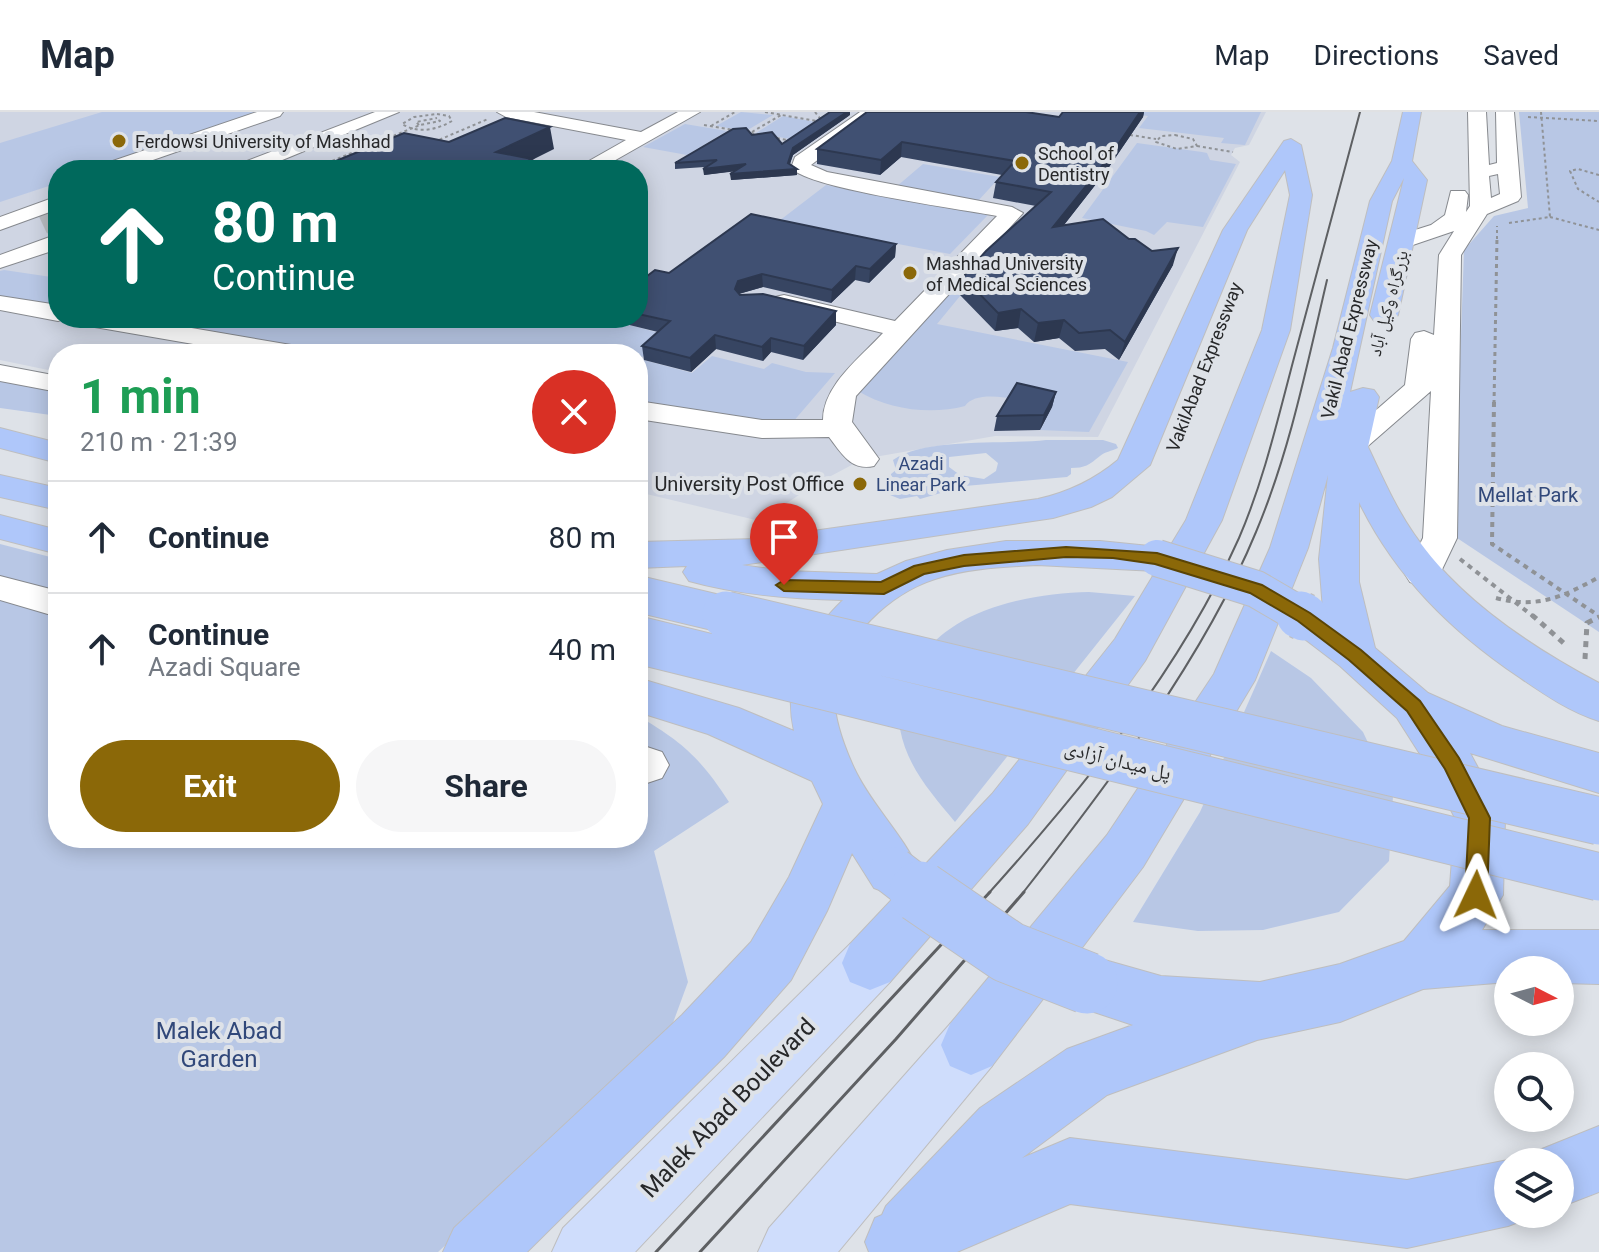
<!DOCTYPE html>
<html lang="en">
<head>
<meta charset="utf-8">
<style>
	:root { --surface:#fff; --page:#f6f6f7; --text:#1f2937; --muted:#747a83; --line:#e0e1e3; --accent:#8b6808 }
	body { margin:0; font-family:Roboto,"Noto Naskh Arabic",sans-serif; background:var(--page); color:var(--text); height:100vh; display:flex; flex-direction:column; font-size:30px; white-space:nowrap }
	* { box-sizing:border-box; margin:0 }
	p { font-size:26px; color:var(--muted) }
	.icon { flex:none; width:44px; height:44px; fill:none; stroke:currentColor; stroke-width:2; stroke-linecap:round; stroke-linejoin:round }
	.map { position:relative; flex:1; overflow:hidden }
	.sheet { position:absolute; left:48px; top:232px; width:600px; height:504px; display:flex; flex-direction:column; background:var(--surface); border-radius:32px; box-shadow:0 4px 20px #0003 }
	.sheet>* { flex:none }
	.guide { position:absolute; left:48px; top:48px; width:600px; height:168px; border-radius:32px; box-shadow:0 4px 20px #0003; background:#00695c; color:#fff; overflow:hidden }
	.needle { width:52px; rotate:96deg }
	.controls { position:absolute; left:1494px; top:844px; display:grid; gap:16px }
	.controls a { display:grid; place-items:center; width:80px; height:80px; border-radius:50%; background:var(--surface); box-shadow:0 4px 20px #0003; font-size:40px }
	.pin { position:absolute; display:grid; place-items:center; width:68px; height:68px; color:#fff; margin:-82px -34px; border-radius:50% 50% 50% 0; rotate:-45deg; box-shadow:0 0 8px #0007 }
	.pin .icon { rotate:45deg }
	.me { position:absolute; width:88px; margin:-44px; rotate:2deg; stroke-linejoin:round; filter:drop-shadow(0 0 6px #0008) }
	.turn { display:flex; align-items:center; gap:28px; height:168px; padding:0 32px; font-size:36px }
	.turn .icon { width:104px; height:104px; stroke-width:2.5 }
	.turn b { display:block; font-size:56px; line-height:68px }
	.round { display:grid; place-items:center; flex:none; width:84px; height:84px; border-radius:42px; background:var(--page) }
	.overview { display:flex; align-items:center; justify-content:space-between; height:136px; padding:0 32px }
	h1 { font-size:48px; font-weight:700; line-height:60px; color:#1e9e55 }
	.button { display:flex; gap:16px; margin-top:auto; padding:16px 32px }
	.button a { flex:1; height:92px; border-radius:48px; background:var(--accent); color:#fff; font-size:32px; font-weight:700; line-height:92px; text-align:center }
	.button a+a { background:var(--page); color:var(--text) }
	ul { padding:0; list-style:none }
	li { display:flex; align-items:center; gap:24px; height:112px; padding:0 32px; border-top:2px solid var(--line) }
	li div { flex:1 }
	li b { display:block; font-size:30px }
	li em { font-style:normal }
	header { display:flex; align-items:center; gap:48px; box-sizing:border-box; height:112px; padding:0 40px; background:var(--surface); border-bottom:2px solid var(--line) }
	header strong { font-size:38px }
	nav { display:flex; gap:44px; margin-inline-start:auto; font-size:28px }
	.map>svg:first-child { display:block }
</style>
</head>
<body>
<header>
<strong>Map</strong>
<nav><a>Map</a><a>Directions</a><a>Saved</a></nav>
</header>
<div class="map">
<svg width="1599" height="1140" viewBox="0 0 1599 1140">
	<rect width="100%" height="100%" fill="#dee2e8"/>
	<path fill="#cfd5e3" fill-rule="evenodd" d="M0,0H1266L1249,33L1235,36L1231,43L1240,50L1098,325L995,324L863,347L814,373L760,409L638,380V242H58V260L0,248ZM58,58H638V206H58Z"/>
	<path fill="#b8c7e5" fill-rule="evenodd" d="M102,0H265L95,58H58V71L0,90V31Z
		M741,0L773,3L746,19L716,14Z
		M1119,0H1261L1245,33L1221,31L1224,26L1139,16L1148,4Z
		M1519,0H1599V520L1454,424L1464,138L1494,104L1528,96Z
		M783,4L816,10L790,27L756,21Z
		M685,12L727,19L687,43L643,35Z
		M1137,31L1202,40L1207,41L1210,48L1236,52L1203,115L1167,110L1154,123L1146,119L1082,106Z
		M923,52L1000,65L977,90L896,75Z
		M826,73L988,103L950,142L779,109Z
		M4,158L58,166V193L0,184V159Z
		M954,174L965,178L937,212L1128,250L1089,320L1040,318L1052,295C1031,291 978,274 965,294C931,303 889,298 858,279Z
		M133,206H605L666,223L640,247L692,261L712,244L764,257L772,251L806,260L835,261L792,311L754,310L638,291V242H348Z
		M0,267L58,279V304L0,296Z
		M1046,328H1103L1116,332L1118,336C1112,339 1104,340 1100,344C1089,353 1085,356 1071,356V362L1067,365L965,374L920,387L917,384L900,387L890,383L891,362L896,358L893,348C926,325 1006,333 1046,328ZM986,341L998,351L996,359L984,367L960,363L949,355V345Z
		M0,432L58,447V726H638V604C683,630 701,647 729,690L654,739L688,870L670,919L608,984L438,1140H0Z
		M1089,480L1135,484L955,710C932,682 907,655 900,617C898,608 902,596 904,587C920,503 1015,482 1089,480Z
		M1271,539L1311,566L1363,620L1393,684L1389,749L1339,800L1263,818L1198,819L1133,810L1200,700Z"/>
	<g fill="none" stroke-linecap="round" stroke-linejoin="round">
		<path stroke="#b9bdc2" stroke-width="19" stroke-dasharray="19 10" stroke-linecap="butt" d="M43,113L58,106"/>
		<defs>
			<path id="minor" d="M257,0H283L280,4L124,58H95L98,54Z
				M375,0H399L258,58H231L234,54Z
				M497,0H534L641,20L678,0H700L598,58H573L626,28L506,5Z
				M860,0H880L811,53L827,60L1012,95L1023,101L856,284L852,310L879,347L874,354C851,359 842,342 829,325L762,326L638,307V289L762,308H823C823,273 861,245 883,221L775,195L772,190L775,185L784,183L895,209L997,104C961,97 810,77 791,56L795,45Z
				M1468,0H1486L1489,53L1497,51L1496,0H1514L1521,85L1518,89L1487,102L1461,143L1457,426L1436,470L1423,474L1410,470L1405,462L1423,426L1431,279L1361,340L1350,343L1339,340L1335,334L1405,273L1411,227L1415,221L1424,219L1434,223L1439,143L1454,119L1404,136L1393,129L1396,124L1431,113L1445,103L1451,79H1465L1468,83L1466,100L1470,94ZM1498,62L1500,82L1491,86L1489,64Z
				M58,84V97L0,118V105Z
				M58,122V137L0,156V143Z
				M0,184L58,193V206H67L58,209L0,198Z
				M76,206H133L297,234L306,236L310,242H251L89,214L80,211Z
				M0,253L58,264V280L0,269Z
				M0,464L58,479V505L0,488Z
				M638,632L662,640L669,653L662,666L647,671L638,668Z"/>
			<path id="major" d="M870,824L890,832L898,851L890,870L635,1140H552L563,1116L850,832Z
				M971,903L992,912L1001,933L992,954L838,1140H758L769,1116L950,912Z"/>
			<path id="highway" d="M1403,0H1421L1412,49L1427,68L1398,203L1394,209L1384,211L1374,209L1370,203L1404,66L1392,89L1350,280L1363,276L1374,278L1379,285L1368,335C1382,364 1395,395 1414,422C1458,487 1531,535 1599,571V609C1570,600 1544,582 1519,565C1451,519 1395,464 1359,390V470L1375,536L1428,581L1502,614L1599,641V681L1470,641L1505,706L1503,783L1482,818H1599V872L1560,871V858H1508V870L1423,877L1340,910L1257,928L1107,983L1022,1046L1070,1026L1407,1068L1508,1048L1514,1050H1508V1102H1533L1532,1105L1508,1114L1407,1136L1070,1092L957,1140H869L865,1130L875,1106L882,1103L886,1094L980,996L1067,937L1133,913L1067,891L1058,871L1062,862L992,954L971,963L950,954L941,933L950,912L1107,723L1214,562L1270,436L1333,236L1370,89L1392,49ZM1328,363L1319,447L1323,498L1304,490L1289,495L1283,505L1289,515L1340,554L1397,606L1434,664L1455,706L1450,774L1404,829L1340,852L1260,870L1161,864L1087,843L1072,849L1143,755L1255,568L1308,436Z
				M1291,27L1301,33L1312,83L1290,218L1222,408L1145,549L1028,712L890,870L870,878L850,870L842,851L850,832L899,780L893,783L874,776L852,741L827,799L791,868L724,945L527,1140H443L454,1116L682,903L751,830L789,765L823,692L812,669L708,622L638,600V566L739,596L794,619C782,566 805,525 843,488C791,487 739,483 689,469L683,460L687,454L638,456V430L757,427L1038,387C1069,380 1094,368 1118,348L1223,118L1284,29ZM1285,58L1290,83L1262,218L1186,408L1169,436L1100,429H1006L947,438L906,449L877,462L784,459L742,453L1053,406L1091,395L1112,385L1150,353L1247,118ZM1037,453L1156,459L1115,527L992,682L919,759C903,722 871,693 854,656C843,632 831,600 835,574C841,526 891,481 935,467C968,456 1003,455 1037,453Z
				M0,316L58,331V351L0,336Z
				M0,363L58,376V398L0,385Z
				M0,403L58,418V442L0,427Z
				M1599,1014V1080L1560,1095V1050H1532L1537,1039Z"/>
		</defs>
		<use href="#minor" stroke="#86898e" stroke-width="2"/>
		<use href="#major" stroke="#bebebf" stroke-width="2"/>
		<use href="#highway" stroke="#bebebf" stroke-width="2"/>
		<path stroke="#8f9296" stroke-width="2" stroke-dasharray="3 3" stroke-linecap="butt" d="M765,0L822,10
			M815,0L822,9
			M437,2L449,4L452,9C436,18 419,22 402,12L414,5Z
			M1528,5L1599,9
			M419,13L416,10L437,6
			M704,13L762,23
			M711,14L735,0
			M752,20L781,3
			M1124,22L1156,27
			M1175,23L1193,27L1197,34L1177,37L1156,30L1161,24Z
			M771,25L793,29
			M434,30L488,7
			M1197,34L1233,40
			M310,58L420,13L440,9L436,7
			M1599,63L1578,57L1570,59L1578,77L1599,90
			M1550,105L1599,118
			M1509,111L1550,105L1541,0
			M1497,127V114"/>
		<path stroke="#8f9296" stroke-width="3" stroke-dasharray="4 4" stroke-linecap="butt" d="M1494,292L1497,125"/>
		<path stroke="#8f9296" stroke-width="4" stroke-dasharray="5 5" stroke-linecap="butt" d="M1494,290L1492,432L1599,504
			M1460,447L1534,505
			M1496,486C1537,497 1563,485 1599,465"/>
		<path stroke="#8f9296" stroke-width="5" stroke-dasharray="6 6" stroke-linecap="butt" d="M1532,503L1567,534
			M1585,547L1587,511L1599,505"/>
		<use href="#minor" fill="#fff" fill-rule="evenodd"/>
		<use href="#major" fill="#cfddfc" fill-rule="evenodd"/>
		<use href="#highway" fill="#afc7fa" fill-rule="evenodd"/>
		<path stroke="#5e6063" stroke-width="2" d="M988,782C1084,675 1180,558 1239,426C1264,368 1278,306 1294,246C1316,164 1338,82 1360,0
			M1022,782C1106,675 1204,546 1256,420C1290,339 1307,253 1327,168"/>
		<path stroke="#5e6063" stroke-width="3" d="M656,1140L990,780
			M700,1140L896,927L1024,780"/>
		<defs>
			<path id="highway-bridge-far2" d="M1157,446L1256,477L1304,505
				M638,482L735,505"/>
			<path id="highway-bridge-far1" d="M726,503L1599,709
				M1300,503L1304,505
				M638,528L1599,765
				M893,759L923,782"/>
			<path id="highway-bridge" d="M920,780L1008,840L1087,871"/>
		</defs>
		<use href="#highway-bridge-far2" stroke="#bebebf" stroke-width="38" stroke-linecap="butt"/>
		<use href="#highway-bridge-far1" stroke="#bebebf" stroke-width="49" stroke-linecap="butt"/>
		<use href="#highway-bridge" stroke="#bebebf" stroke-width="63" stroke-linecap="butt"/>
		<use href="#highway-bridge-far2" stroke="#afc7fa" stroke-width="36"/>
		<use href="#highway-bridge-far1" stroke="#afc7fa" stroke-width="47"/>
		<use href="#highway-bridge" stroke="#afc7fa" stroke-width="61"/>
	</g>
	<path fill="#374562" d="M1063,0H1144L1143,5L1107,58L1064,113L1129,127L1173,153L1119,248L1105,237L1075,239L1059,226L1034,230L1018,216L995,219L960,183L963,165L1036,94L993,86L996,70L1002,63L901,45L880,63L817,52V37L1059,5Z
		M850,3L793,43L790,52L797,63L731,68L734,59L704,63L705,55L675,57V51L752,23L782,32Z
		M896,132L895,145L869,171L855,168L831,191L763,175L739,182L836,213L803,248L771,240L763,249L716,237L691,260L644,248L642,234L658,220L609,208L608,206H638V171L669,161Z
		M1056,280L1052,295L1040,318L994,319L997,304Z"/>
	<path fill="#2d3850" d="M847,0H850V3L793,43L788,57V51L793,36Z
		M1140,0H1144L1143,5L1107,58L1049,132L1053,115Z
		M550,15L554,37L532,48L534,58H500L496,40Z
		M902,30L901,45L880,63L881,48Z
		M746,52V58L704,63L703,57Z
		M797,57V63L731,68L730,62Z
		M896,132L895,145L869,171L870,157Z
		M1178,136L1173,153L1119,248L1125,230Z
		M856,154L855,168L831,191L832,178Z
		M762,162L763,175L738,182L735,177L738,169Z
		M1021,197L1018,216L995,219L998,201Z
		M836,199V213L803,248L804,234Z
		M1064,208L1059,226L1034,230L1038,211Z
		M715,223L716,237L691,260L690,246Z
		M771,226V240L763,249L762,235Z
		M1056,280L1052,295L1040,318L1044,303Z"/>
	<path fill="#405072" stroke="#2d3850" stroke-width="2" d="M830,0H847L793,36L788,51L797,57L730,62L746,52L703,57L717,48L675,51L733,17L746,16L752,23L772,20L782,32Z
		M867,0H1026L1059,5L1063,0H1140L1111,43L1053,115L1103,107L1129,127H1135L1152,139L1178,136L1125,230L1110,218L1079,221L1064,208L1038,211L1021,197L998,201L963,165L986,139L1051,80L996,70L1015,49L902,30L881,48L817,37Z
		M505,6L550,15L496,40L532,47L511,58H314L404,21L449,30Z
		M751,102L896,132L870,157L856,154L832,178L762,162L738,169L735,177L740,183L763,182L836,199L804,234L771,226L762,235L715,223L690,246L642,234L670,209L638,202V171L655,158L669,161Z
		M1017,271L1056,280L1044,303L997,304Z"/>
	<path fill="#8b6808" stroke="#5a4405" stroke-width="2" d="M1066,435L1157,441L1262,473L1310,501L1361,538L1420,589L1459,646L1487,700L1490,706L1487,783L1484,791L1476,794L1469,791L1465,783L1469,706L1445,657L1407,599L1349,548L1298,509L1250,481L1155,452L1113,446L1066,445L964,454L924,462L884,482L784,479L776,473L784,468L881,470L914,454L964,443Z"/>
	<g fill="#8b6808" stroke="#dee2e8" stroke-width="3">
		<circle cx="119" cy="29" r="8"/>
		<circle cx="1022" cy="51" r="8"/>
		<circle cx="910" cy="161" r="8"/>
		<circle cx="860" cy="372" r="8"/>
	</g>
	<g text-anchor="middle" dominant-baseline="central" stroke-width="8" stroke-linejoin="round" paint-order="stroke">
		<g font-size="18" fill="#27282a" stroke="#dee2e8" text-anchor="start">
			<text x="135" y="29">Ferdowsi University of Mashhad</text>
			<text x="1038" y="41">School of<tspan x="1038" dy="21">Dentistry</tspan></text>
			<text x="926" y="151">Mashhad University<tspan x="926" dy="21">of Medical Sciences</tspan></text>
		</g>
		<g font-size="18" fill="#27282a" stroke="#dee2e8">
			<text transform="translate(1388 191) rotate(-75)">بزرگراه وکیل آباد</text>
			<text transform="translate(1349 217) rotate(-76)">Vakil Abad Expressway</text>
			<text transform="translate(1204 255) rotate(-69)">VakilAbad Expressway</text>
		</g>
		<g font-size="18" fill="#31487a" stroke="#dee2e8">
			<text x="921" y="351">Azadi<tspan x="921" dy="21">Linear Park</tspan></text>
		</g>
		<g font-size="20" fill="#27282a" stroke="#dee2e8" text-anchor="end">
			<text x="844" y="372">University Post Office</text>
		</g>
		<g font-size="20" fill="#31487a" stroke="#dee2e8">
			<text x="1528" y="383">Mellat Park</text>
		</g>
		<g font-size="20" fill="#27282a" stroke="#dee2e8">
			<text transform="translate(1118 648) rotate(14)">پل میدان آزادی</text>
		</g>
		<g font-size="24" fill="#31487a" stroke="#dee2e8">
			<text x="219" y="919">Malek Abad<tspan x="219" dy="28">Garden</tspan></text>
		</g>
		<g font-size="24" fill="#27282a" stroke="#dee2e8">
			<text transform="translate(728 996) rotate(-46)">Malek Abad Boulevard</text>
		</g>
	</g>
</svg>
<div class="controls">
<a><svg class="needle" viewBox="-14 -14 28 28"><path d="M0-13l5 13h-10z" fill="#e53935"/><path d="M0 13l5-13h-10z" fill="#747a83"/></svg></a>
<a><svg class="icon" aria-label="search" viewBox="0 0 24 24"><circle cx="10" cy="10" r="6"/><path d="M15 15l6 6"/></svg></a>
<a><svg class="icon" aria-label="layers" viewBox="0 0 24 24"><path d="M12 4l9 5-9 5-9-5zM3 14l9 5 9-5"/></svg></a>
</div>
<div class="pin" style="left:784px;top:473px;background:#d93025"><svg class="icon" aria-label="arrive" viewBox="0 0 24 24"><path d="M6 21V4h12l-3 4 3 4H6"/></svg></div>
<svg class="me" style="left:1476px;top:783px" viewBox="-20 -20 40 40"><path d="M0-17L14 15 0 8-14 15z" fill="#8b6808" stroke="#fff" stroke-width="4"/></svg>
<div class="guide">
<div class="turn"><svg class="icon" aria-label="ahead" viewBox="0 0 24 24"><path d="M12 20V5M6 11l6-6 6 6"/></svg><div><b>80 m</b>Continue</div></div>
</div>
<section class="sheet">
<div class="overview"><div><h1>1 min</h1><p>210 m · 21:39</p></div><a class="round" style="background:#d93025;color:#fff"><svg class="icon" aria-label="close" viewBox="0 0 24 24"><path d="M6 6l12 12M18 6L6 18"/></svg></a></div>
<ul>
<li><svg class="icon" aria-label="ahead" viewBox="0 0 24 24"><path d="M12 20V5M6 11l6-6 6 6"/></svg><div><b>Continue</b></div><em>80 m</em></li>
<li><svg class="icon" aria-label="ahead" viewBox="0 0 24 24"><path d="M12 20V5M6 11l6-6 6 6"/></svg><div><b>Continue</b><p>Azadi Square</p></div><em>40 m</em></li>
</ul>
<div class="button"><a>Exit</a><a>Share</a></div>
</section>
</div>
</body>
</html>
